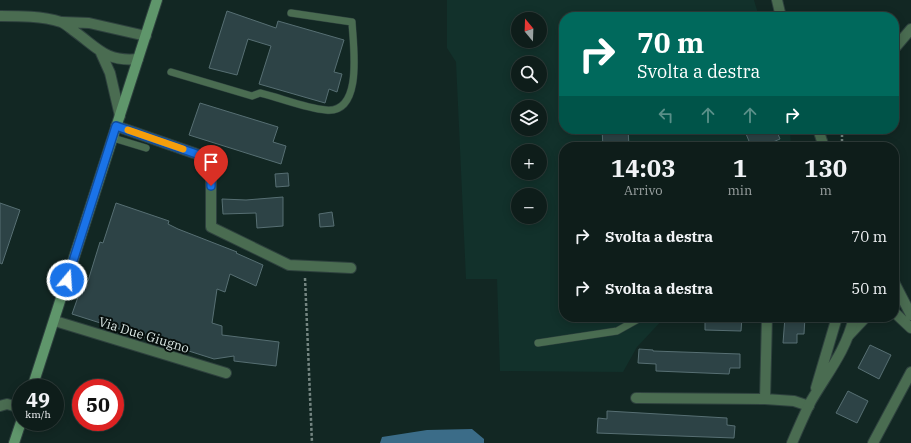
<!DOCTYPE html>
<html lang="it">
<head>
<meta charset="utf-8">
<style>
	:root { --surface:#0e1d1a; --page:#1c2a27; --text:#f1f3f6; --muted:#9ba2a2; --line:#2e3b39 }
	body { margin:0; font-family:"IBM Plex Serif",serif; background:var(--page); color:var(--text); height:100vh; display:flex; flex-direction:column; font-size:15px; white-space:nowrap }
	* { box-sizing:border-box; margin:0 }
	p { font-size:13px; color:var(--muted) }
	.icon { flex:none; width:22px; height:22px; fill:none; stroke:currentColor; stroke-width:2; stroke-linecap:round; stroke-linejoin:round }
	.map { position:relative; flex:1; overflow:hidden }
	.panel { position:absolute; left:559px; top:142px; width:340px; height:180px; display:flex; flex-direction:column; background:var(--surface); border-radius:16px; box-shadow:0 2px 10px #0003,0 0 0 1px var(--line) }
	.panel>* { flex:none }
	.hud { position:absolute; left:559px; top:12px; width:340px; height:122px; border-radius:16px; box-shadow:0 2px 10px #0003,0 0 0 1px var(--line); background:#00695c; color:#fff; overflow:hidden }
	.needle { width:26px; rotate:341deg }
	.fabs { position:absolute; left:511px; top:12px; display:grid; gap:8px }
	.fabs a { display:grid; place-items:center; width:36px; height:36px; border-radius:50%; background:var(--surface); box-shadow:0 2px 10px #0003,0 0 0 1px var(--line); font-size:20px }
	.speed { position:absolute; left:12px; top:379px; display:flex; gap:8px; font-size:20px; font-weight:700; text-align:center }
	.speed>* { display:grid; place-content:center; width:52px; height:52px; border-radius:50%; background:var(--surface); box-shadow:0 2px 10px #0003,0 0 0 1px var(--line); line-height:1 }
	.speed small { font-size:10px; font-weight:400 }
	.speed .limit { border:6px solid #d22; background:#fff; color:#111 }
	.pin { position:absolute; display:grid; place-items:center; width:34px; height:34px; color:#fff; margin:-41px -17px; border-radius:50% 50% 50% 0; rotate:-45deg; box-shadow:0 0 4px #0007 }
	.pin .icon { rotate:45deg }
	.me { position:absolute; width:44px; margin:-22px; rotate:18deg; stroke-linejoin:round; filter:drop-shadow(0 0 3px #0008) }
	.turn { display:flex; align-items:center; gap:14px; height:84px; padding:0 12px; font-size:18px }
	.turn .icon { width:52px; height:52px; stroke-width:2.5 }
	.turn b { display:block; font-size:28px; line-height:34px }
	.lanes { display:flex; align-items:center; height:38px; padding:0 12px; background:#0003; justify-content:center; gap:20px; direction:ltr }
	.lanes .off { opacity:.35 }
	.eta { display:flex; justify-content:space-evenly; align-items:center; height:68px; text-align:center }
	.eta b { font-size:24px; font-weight:800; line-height:28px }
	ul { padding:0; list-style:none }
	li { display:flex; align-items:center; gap:12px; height:52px; padding:0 12px }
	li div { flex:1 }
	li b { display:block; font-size:15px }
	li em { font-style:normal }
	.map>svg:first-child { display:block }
</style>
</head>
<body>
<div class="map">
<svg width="911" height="443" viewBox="0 0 911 443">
	<rect width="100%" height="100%" fill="#122723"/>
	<path fill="#12312b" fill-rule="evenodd" d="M447,0H754L759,17H564V129L790,130L791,147H564V317H665L637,347L623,372L500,371L497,279H466L456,62L447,48ZM518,19H540V41H518ZM518,63H540V85H518ZM518,107H540V129H518ZM518,151H540V173H518ZM518,195H540V217H518Z"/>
	<path fill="#3b6c88" d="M472,429L484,439V443H380L382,437L427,430Z"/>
	<path fill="#2d4346" stroke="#576f73" d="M227,11L276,28L278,21L344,40L334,72L342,74L337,92L329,89L325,103L259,84L271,46L248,39L237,75L209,68Z
		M200,103L278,127L273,142L286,146L281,164L189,135Z
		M602,129H628L629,147H603Z
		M744,129H776L780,139L761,147L751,146Z
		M288,173L289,186L276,187L275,174Z
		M283,197V226L257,228L256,213L223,214L222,199L246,200Z
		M0,203L20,210L2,264L0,263Z
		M116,203L169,221L168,224L178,229L237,252L236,253L263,265L256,286L230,274L225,292L217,289L212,323L222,326V335L279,342L276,366L234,361V356L214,359L72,314L84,280L88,281L100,242L103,243Z
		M332,212L334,226L320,227L319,214Z
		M705,317H742L741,331L705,330Z
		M785,317H805L804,334H797V343H783Z
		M870,345L891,355L879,379L858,368Z
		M639,349L653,350V351L740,354V368H730L729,374L656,371V364L638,363Z
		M848,391L868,401L857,423L836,413Z
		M607,411L727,418V425L735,426L734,438L597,433L598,418L607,419Z"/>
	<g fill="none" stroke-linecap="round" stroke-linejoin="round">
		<defs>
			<path id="service" d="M171,72L252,96L260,93C281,98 305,108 326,110C364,114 353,44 352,22L291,13
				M113,138L146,148
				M538,343L617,331L642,317"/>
			<path id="minor" d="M0,16C20,16 42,16 61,22C66,24 70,28 74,31C98,48 105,62 138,59
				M62,22L89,23L146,36
				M101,53L110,73L120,116
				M116,126L211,159V227L289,265L351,268
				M894,282L911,315
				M894,312L911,328
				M55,321L226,373
				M849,335L866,317
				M636,398L765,399L794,401L809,406
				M765,399L767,317
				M0,406L7,404L21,408
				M873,443L911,372"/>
			<path id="tertiary" d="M777,0L781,17
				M894,49L911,29
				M818,129L824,147
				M816,388L837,317
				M792,443C798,429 804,415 811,401C828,372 846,351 854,317"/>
			<path id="secondary" d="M32,388L157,0
				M14,443L21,422"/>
		</defs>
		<use href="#service" stroke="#2e413e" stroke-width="8"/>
		<use href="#minor" stroke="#2e413e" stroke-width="12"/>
		<use href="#tertiary" stroke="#2e413e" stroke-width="12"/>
		<use href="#secondary" stroke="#2e413e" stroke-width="12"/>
		<path stroke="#748581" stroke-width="2.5" stroke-dasharray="3 2" stroke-linecap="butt" d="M894,66L899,60
			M842,129V147
			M894,262L899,271
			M305,278L312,443"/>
		<use href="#service" stroke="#4a6c51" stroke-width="7"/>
		<use href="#minor" stroke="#4a6c51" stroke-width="10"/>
		<use href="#tertiary" stroke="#4a6c51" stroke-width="10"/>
		<use href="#secondary" stroke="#5f966b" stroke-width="10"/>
	</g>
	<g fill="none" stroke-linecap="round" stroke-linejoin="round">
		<defs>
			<path id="route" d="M67,280L116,126L211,159V186"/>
		</defs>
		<use href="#route" stroke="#114b97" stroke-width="10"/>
		<use href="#route" stroke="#1a73e8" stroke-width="7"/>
		<path stroke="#f59e0b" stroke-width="7" d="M128,130L183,149"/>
	</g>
	<g text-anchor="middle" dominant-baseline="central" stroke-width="4" stroke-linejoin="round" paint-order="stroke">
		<g font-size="13" fill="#d7e4e1" stroke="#060e0c">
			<text transform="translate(144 335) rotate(17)">Via Due Giugno</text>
		</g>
	</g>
</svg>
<div class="fabs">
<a><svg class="needle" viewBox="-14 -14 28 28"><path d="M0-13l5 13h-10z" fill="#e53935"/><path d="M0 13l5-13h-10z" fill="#9ba2a2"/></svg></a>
<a><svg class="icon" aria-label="search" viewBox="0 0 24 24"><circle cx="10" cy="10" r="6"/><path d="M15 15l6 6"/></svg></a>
<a><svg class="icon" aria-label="layers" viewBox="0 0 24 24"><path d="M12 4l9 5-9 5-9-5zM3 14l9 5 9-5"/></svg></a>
<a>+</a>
<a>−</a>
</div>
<div class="speed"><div>49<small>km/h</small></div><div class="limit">50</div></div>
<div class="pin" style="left:211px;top:186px;background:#d93025"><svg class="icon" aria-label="arrive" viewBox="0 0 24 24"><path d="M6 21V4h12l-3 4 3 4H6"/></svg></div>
<svg class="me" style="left:67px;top:280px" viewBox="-20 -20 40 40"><circle r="17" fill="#1a73e8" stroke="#fff" stroke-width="3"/><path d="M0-11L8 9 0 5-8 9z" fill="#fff"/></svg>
<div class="hud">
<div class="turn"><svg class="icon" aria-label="right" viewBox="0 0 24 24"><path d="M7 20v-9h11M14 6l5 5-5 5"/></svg><div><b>70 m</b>Svolta a destra</div></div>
<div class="lanes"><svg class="icon off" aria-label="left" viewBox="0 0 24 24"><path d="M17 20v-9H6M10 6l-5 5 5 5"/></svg><svg class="icon off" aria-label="ahead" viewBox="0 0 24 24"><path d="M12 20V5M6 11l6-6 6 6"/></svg><svg class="icon off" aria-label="ahead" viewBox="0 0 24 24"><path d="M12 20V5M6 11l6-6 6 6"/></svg><svg class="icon" aria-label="right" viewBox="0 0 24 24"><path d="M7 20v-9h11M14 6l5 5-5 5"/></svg></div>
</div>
<section class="panel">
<div class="eta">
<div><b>14:03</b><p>Arrivo</p></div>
<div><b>1</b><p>min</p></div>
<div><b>130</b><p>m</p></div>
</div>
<ul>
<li><svg class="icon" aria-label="right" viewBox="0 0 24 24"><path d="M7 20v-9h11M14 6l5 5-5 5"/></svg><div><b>Svolta a destra</b></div><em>70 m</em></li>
<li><svg class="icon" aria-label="right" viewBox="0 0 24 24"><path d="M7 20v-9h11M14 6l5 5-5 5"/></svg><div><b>Svolta a destra</b></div><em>50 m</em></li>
</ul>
</section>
</div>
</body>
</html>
